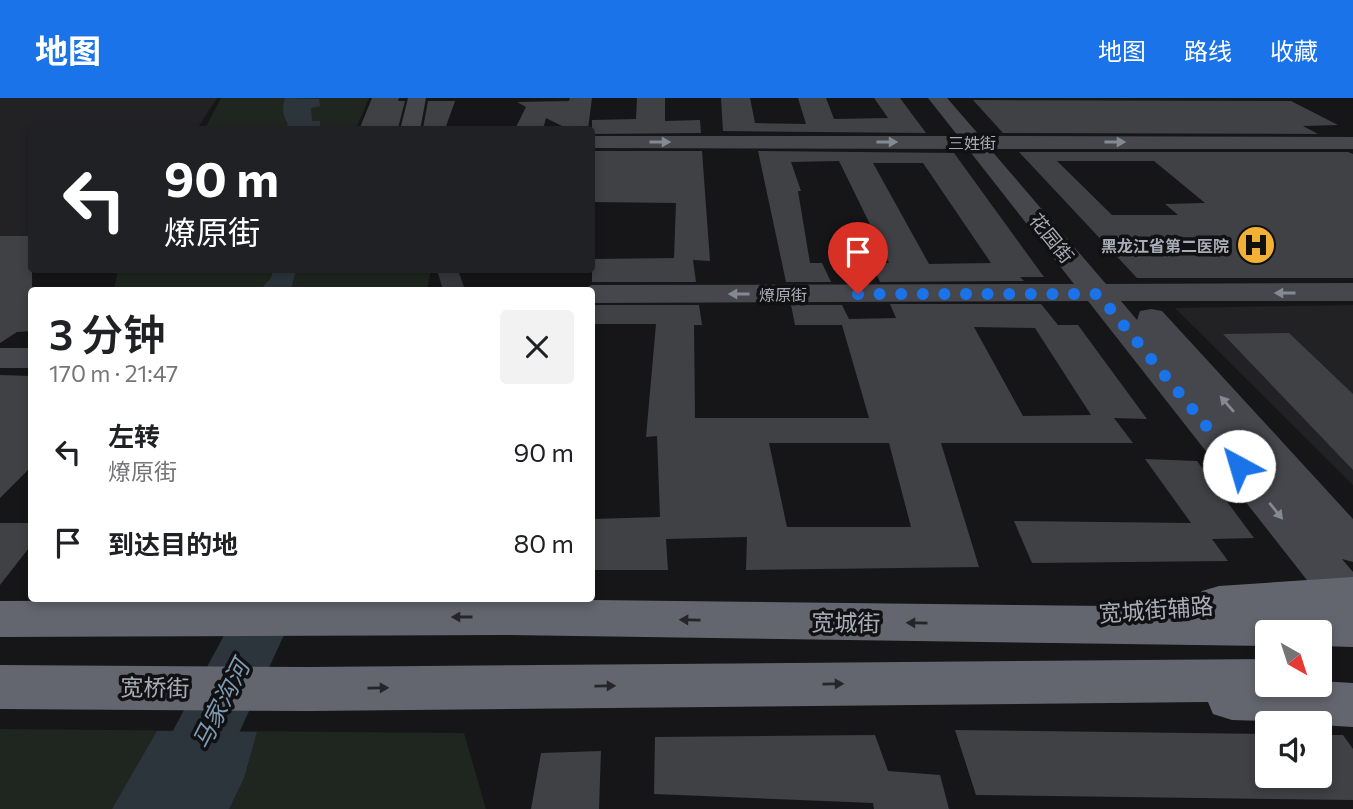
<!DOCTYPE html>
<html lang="zh">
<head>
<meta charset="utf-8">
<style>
	:root { --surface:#fff; --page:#f2f2f2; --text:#202124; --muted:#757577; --accent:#1a73e8 }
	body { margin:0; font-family:Commissioner,"Noto Sans SC",sans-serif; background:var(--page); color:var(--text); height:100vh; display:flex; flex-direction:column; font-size:26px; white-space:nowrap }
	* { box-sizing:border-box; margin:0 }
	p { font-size:23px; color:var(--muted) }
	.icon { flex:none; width:38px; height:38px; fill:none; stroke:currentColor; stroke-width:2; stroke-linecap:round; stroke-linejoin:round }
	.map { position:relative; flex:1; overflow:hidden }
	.sheet { position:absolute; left:28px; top:189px; width:567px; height:315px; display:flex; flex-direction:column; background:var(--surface); border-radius:7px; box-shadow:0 4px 10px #0003 }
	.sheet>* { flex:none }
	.banner { position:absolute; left:28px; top:28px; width:567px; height:147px; border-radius:7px; box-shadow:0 4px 10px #0003; background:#202124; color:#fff; overflow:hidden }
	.needle { width:46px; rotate:141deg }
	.buttons { position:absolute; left:1255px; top:522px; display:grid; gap:14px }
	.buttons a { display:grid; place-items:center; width:77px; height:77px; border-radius:7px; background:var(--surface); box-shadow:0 4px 10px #0003; font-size:35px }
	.pin { position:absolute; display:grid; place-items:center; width:60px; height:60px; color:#fff; margin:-72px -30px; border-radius:50% 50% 50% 0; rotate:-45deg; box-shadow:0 0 7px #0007 }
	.pin .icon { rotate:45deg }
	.me { position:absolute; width:77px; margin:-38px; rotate:321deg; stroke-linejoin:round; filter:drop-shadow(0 0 5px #0008) }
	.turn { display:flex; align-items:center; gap:24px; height:147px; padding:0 21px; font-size:32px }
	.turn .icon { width:91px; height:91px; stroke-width:2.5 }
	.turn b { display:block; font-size:49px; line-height:60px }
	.round { display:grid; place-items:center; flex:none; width:74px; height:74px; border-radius:7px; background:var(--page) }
	.overview { display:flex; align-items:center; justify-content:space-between; height:119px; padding:0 21px }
	h1 { font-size:42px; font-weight:600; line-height:52px }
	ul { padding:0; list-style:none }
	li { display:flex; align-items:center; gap:21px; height:91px; padding:0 21px }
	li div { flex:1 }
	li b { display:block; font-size:26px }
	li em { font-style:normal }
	header { display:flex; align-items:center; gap:42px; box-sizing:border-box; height:98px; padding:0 35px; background:var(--accent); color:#fff }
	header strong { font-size:33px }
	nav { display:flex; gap:38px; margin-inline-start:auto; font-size:24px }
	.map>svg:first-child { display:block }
</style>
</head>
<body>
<header>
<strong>地图</strong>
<nav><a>地图</a><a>路线</a><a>收藏</a></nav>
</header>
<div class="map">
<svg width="1353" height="711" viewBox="0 0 1353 711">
	<rect width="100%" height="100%" fill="#161618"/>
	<path fill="#222225" d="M0,0H217L197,31L32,32V172H111L0,173Z
		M1353,207V387L1175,210Z"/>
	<path fill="#1e261f" d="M221,0H369L356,31L204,32Z
		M118,172H431L427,192H114Z
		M0,631L464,635L486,711H0Z"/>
	<path fill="#2c353c" d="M285,0L319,1L320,8L311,10L312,23H320V31H285L288,26C282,16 282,10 285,0Z
		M273,172H296L291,192H260L271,180Z
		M157,633L257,634L244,680L229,711H112Z"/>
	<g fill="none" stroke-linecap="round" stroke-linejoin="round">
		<path fill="#2c353c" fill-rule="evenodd" d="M244,500H301L204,711H131Z"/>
	</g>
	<path fill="#404145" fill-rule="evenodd" d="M372,0H399L398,3H405L398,30L359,32Z
		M570,0H592L588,31H568L546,20L543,31H515L526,9L517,4L569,3Z
		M637,0H665V23L700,22L701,35L592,36V22L636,21Z
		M721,0H750L755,25L806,26L798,0H826L834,21L888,20L874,0H900L926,35L723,33Z
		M973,2L1291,3L1338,27L1303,28L1318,36L1003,35Z
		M428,3H455L445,31L423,30Z
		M592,53H702L710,163L693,162L696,184H592V161L674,160L676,105L592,104Z
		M758,53L954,55L1044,179H1020L1024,183L880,184L871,165H889L839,63L791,64L801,93H798L810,165H822L831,184H786ZM873,65H923L991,165L929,166Z
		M1019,54H1348L1353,56V180H1137ZM1057,63H1154L1205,105L1165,106L1178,117H1112Z
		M0,138H32V233L17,234L0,245Z
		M890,206H1041L1058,227H1078L1147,321L1114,320L1133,345H941L979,469L746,472L747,439L666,441L668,472H592V421L660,419L657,338L646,339L656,226H592V207H699L702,227H694L695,320H869L842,227H795L791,207H842L849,221L896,220ZM974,229L1035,230L1091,317L1023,318ZM769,345H889L911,429H787Z
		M1289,235L1353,296V372L1223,236Z
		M0,277L32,278V368L0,400Z
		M1145,361L1197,363L1254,440L1212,441L1228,463L1032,465L1014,423L1191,425Z
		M0,425H32V446L0,487Z
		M955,632L1267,636V677H1320V637H1343L1353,651V702L976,697Z
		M875,637L888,673L940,677L949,711H874L873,705L654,696L655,639Z
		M601,653L599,711H531L541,655Z"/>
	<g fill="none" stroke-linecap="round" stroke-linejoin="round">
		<path fill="#37383d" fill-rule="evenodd" d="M437,172H458L465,192H443Z"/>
		<path fill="#45474d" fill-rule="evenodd" d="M408,0H426L420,32H400Z
			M928,0H947L980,38L1353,39V51H990L1106,186L1353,185V203H1121L1137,222L1140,213L1151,211L1162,213L1353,421V464L1342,461L1353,474V524L1336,519L1088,203L592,205V192H580L592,187L1074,186L968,51L592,50V38H958Z
			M0,250H32V270H0Z"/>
		<path fill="#63666e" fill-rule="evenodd" d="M1353,479V549L1320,548V534H1267V548L505,537L0,539V503L505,501L1197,509L1195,506L1202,493L1219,488Z
			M1267,561V586H1320V583L1353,585V629L1320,627V625L1232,622L1213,616L1208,604L309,613L0,611V567L309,569Z"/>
	</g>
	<defs><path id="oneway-solid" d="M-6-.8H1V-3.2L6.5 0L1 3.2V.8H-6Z" transform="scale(1.75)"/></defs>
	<g fill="#858993">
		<use href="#oneway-solid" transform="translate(660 44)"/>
		<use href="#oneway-solid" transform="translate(887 44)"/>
		<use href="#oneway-solid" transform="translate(1115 44)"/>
		<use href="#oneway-solid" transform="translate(1285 195) rotate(180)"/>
		<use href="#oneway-solid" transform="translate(739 196) rotate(180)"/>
		<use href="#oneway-solid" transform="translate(1227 306) rotate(-131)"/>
		<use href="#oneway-solid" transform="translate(1276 413) rotate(51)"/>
	</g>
	<g fill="#26262a">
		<use href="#oneway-solid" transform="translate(462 519) rotate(180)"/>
		<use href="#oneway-solid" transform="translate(690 522) rotate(-179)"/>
		<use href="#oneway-solid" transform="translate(917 525) rotate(-179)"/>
		<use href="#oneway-solid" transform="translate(833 586) rotate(-1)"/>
		<use href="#oneway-solid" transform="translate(605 588) rotate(-1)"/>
		<use href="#oneway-solid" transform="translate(378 590) rotate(-1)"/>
	</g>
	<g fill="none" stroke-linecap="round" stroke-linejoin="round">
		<path stroke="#1a73e8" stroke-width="12" stroke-dasharray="0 21.6" d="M858,196H1098L1239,368"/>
	</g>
	<defs>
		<symbol id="hospital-disc" viewBox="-11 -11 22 22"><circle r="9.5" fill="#f2b134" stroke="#111113"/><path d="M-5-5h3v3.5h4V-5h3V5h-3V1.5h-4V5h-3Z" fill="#111"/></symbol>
	</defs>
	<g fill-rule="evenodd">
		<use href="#hospital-disc" x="1234" y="125" width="44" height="44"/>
	</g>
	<g text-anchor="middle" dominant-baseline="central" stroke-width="7" stroke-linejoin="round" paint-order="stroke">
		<g font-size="16" fill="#a8adb8" stroke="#111113">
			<text x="972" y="44">三姓街</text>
			<text x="783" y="196">燎原街</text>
		</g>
		<g font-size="16" font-weight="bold" fill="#a8adb8" stroke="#111113" text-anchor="end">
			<text x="1229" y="147">黑龙江省第二医院</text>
		</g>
		<g font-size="19" fill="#a8adb8" stroke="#111113">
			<text transform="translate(1052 140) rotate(51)">花园街</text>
		</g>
		<g font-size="23" fill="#a8adb8" stroke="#111113">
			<text transform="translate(1156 511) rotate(-4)">宽城街辅路</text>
			<text transform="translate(846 524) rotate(1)">宽城街</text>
			<text transform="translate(155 589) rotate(1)">宽桥街</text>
		</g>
		<g font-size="24" font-style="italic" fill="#7f9bb3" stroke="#111113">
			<text transform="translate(220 606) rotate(-63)">马家沟河</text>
		</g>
	</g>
</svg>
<div class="buttons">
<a><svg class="needle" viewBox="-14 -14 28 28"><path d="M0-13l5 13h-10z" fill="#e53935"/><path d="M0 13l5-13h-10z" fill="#757577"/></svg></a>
<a><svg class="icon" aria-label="sound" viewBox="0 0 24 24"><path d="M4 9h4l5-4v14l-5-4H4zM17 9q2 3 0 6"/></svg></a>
</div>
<div class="pin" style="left:858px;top:196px;background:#d93025"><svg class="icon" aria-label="arrive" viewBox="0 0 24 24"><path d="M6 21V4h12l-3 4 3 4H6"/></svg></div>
<svg class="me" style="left:1239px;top:368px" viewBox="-20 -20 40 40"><circle r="19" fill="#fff"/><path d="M0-13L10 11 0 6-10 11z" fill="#1a73e8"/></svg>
<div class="banner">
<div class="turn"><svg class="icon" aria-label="left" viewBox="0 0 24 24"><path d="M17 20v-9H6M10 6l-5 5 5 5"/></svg><div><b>90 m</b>燎原街</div></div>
</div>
<section class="sheet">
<div class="overview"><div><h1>3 分钟</h1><p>170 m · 21:47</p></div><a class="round"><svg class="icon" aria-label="close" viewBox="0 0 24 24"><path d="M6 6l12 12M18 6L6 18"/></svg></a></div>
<ul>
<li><svg class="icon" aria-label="left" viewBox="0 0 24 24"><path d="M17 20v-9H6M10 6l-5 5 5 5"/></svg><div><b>左转</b><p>燎原街</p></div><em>90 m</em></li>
<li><svg class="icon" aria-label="arrive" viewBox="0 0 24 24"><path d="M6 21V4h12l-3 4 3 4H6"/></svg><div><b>到达目的地</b></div><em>80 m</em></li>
</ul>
</section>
</div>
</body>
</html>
